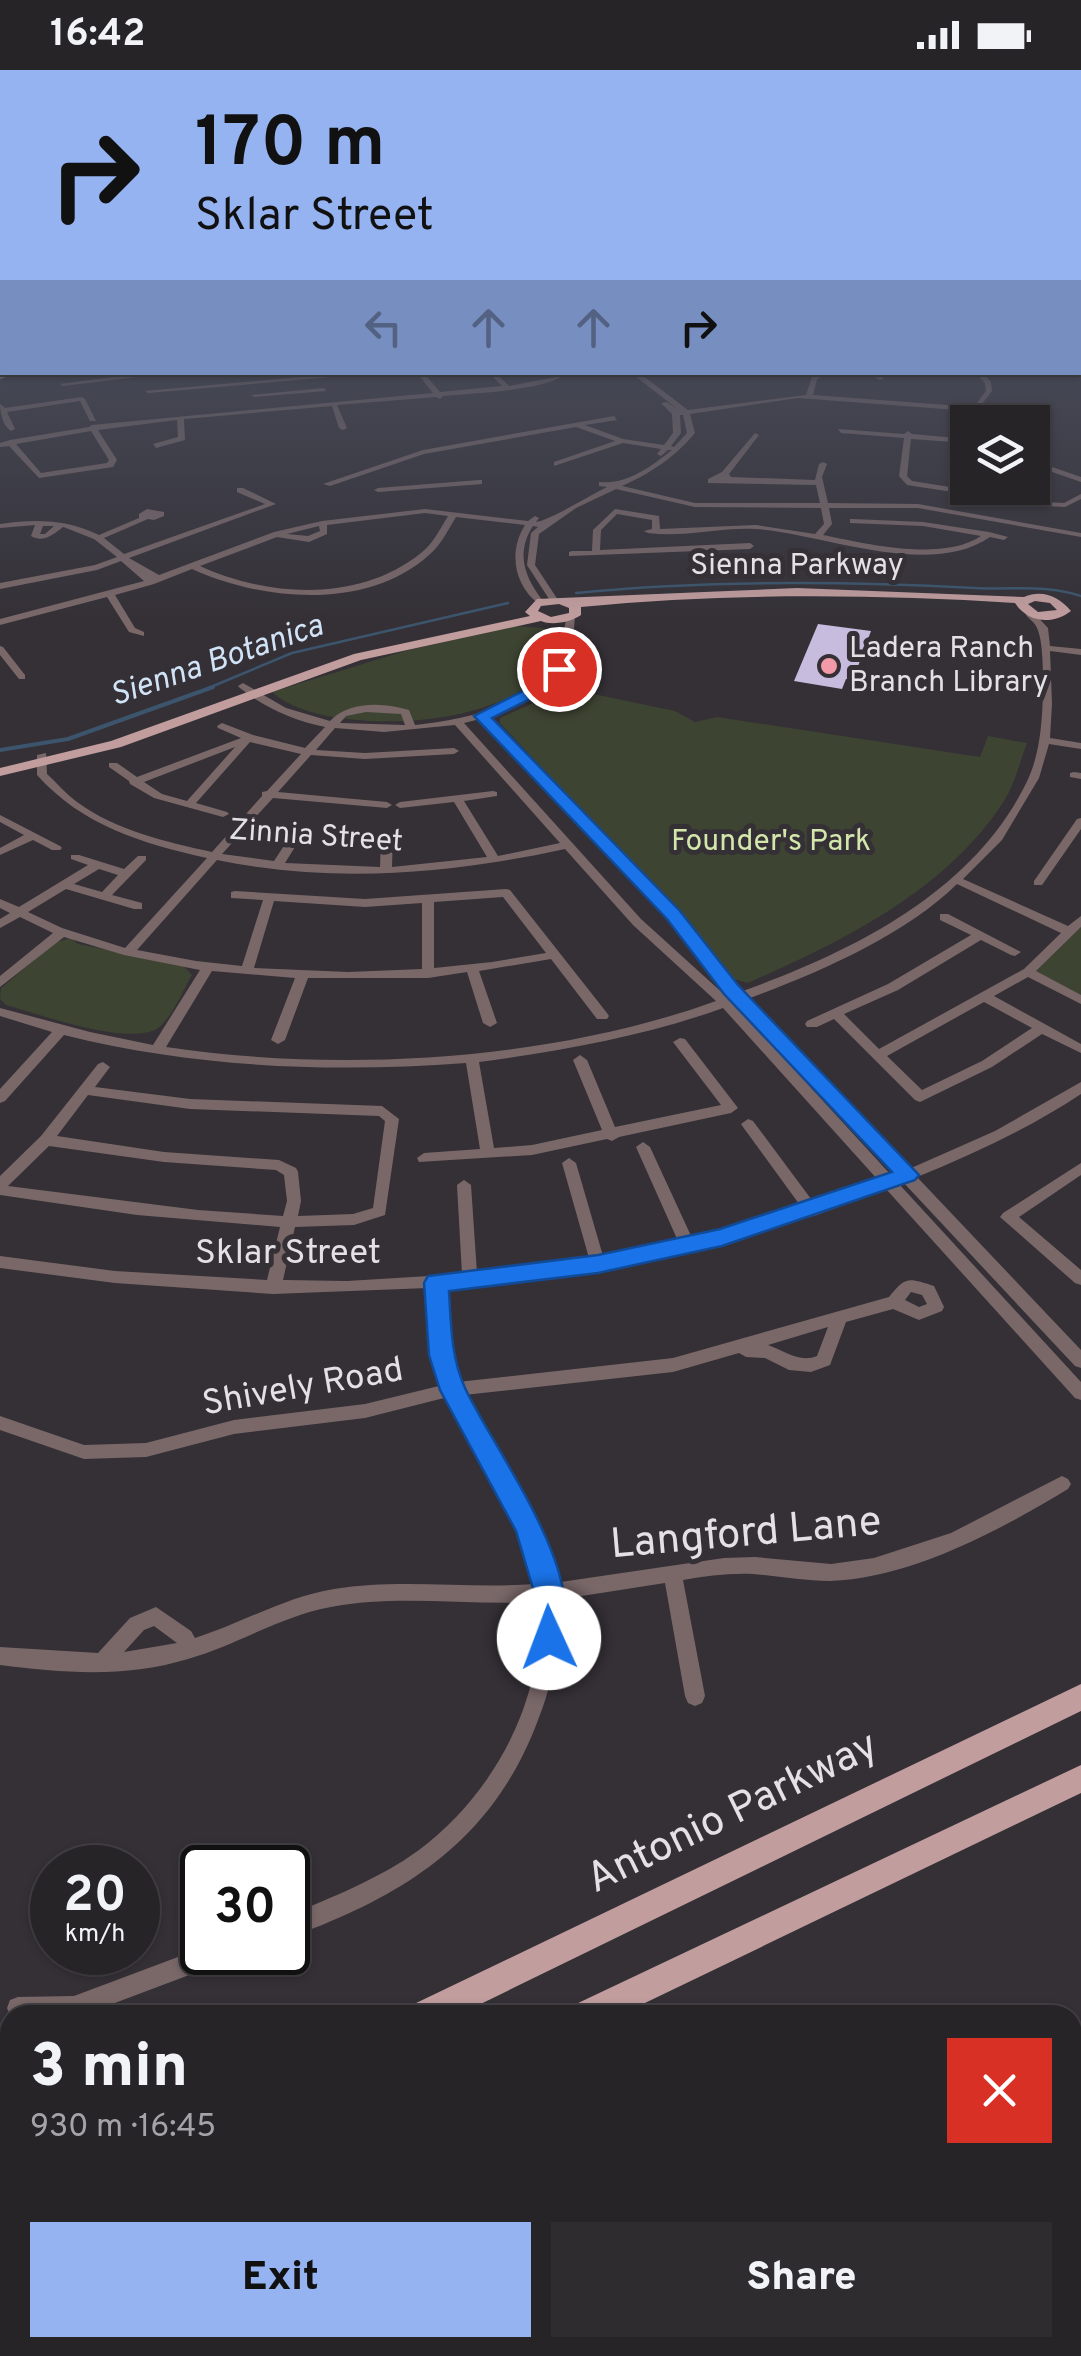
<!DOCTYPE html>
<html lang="en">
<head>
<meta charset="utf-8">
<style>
	:root { --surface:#272428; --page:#2f2c30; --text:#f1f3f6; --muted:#a4a4a8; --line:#434145; --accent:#95b2f1 }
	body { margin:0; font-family:Overpass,sans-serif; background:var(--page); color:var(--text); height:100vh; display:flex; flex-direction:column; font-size:38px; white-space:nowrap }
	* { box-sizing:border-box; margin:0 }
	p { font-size:32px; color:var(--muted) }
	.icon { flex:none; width:55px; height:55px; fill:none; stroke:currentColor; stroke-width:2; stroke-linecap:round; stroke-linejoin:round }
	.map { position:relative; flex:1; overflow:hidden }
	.details { position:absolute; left:0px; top:1935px; width:1082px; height:352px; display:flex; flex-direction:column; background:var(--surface); border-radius:30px 30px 0 0; box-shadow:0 2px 8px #0004,0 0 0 2px var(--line) }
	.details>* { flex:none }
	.banner { position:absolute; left:0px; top:0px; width:1082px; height:305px; box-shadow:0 2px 8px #0004,0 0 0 2px var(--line); background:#95b2f1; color:#111; overflow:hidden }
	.buttons { position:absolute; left:950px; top:335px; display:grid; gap:20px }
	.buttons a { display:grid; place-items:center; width:100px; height:100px; border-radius:0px; background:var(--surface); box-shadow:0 2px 8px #0004,0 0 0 2px var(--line); font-size:50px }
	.speed { position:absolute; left:30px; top:1775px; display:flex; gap:20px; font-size:50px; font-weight:700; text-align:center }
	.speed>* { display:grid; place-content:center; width:130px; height:130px; border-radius:50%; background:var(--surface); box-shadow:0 2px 8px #0004,0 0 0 2px var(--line); line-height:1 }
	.speed small { font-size:25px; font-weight:400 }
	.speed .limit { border:5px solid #111; border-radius:15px; background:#fff; color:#111 }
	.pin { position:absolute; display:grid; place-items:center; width:85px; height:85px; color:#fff; margin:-42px; border:5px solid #fff; border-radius:50%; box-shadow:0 2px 10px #0007 }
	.me { position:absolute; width:110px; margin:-55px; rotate:358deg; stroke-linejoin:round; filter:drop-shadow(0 0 8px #0008) }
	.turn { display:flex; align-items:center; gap:35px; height:210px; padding:0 30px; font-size:45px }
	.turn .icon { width:130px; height:130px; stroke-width:2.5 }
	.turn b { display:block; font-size:70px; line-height:85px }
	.lanes { display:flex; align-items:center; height:95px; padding:0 30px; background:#0003; justify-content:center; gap:50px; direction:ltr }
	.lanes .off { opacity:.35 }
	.round { display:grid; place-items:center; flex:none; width:105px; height:105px; border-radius:0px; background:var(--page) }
	.summary { display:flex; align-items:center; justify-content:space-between; height:170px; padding:0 30px }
	h1 { font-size:60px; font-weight:800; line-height:75px }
	.cta { display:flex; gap:20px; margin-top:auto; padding:20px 30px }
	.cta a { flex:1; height:115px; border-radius:0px; background:var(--accent); color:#111; font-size:40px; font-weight:800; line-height:115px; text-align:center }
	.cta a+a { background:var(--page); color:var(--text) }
	.status { display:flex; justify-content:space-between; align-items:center; height:70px; padding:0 50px; background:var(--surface); direction:ltr }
	.status svg { height:28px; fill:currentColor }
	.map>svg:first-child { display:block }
</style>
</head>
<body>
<div class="status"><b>16:42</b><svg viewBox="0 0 49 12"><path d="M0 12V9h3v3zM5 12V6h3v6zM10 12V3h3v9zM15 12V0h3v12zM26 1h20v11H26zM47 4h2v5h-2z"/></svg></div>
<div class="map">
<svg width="1081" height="2286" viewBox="0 0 1081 2286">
	<rect width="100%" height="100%" fill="#343036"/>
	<path fill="#3e4432" d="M515,556L543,558L554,564C560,660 325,673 272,622L405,581Z
		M579,621L675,641L695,652L717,647L980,687L988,666L1027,673C1020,691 1015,714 1004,731C946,821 843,871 748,913L734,909L701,868L500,653V648L551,625Z
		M1081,857V926L1033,904Z
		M71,868L78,874L182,894L192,905C183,920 172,948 158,958C129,977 38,944 6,935L0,929L1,918L56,872Z
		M25,2278H778L779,2286H9Z"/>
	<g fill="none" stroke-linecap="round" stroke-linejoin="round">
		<path stroke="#3c556d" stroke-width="2.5" d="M576,523C709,510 841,511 975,518C1012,520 1045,514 1081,526
			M206,619L292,583L508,533"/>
		<path stroke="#3c556d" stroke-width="4" d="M0,680L68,669L213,617"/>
	</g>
	<path fill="#c7bbde" d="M818,554L871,561L853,610L846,609L842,619L794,611Z"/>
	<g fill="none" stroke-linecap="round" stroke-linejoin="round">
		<path fill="#7a6869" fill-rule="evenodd" d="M1080,264H1081V268H1080Z
			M1080,300H1081V305L1077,302H1080Z
			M151,302H178L63,316L60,314Z
			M355,302H390L148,323L145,321Z
			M416,302H423L440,322L502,316L488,302H495L509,316L556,307L561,302H568C550,321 471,323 443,326L440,329L436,327L337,335L347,358L343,360L339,358L332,336L184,349L185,370L156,378L153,374L178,367L177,350L98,360L117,390L113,397L39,408L9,376L0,377V373L10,370L89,357L92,355L433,323ZM91,361L109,390L107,393L41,403L16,374Z
			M630,302H638L688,340L806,325L812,307L822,302H832L817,309L813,325L974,337L986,321L985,313L974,302H982L991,312L992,321L972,347L968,345L971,341L798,328L690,344L695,363C674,388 651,403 622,416L695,433H820L816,415L708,413V409L722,402L755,363L759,365L729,404L731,407L815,410L819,394L823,392L827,394L822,407L828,433L918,434L1081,463V467L918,438H829L832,454L823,465C867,474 942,492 981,466L923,456L850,453V449H853L923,452L989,462L1008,467L1004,470L990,467C929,509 824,464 756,459C720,457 684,468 648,463L644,461L652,459V450L617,444L601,460L600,480L750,473L754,476L750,479L569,486V482L572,481H592L593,460L615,439L659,446L660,459L756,455L815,464L824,454L821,438L695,437L616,419L576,438L539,464L535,495L558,530L554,533L551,532L527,495L531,463L538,457L533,456C515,484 525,508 544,532L540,535C514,516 508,482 525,455L456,447C448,460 441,475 429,485C367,541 262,531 192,499L154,514L115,525L135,558L144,562V566L129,562L107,527L0,555V549L144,511L121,491L97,500L0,519V513L95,495L117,487L94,469L66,458L63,457C53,465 43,473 31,466L35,455L0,458V454C35,449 66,449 99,465L139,448V444L147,439L164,442V446L154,450L148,449L104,468L124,484L265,434L237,422V418H243L276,434L129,488L159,505L274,462L322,451L425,439L528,451L535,446L539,448L536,452C548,451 591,425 607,417L599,416V412C627,415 650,397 672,380H668L661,386L657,384L661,379L623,373L554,396V392L615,371L576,357L424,384L330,416L323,414L423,380L614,346L617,350L585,355L623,369L664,375L673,363L672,344L661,333L667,332L680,341ZM680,345H683L687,363L674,377L671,376L681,363ZM425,443L448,446C440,459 433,474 421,483C359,533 268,527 200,496L277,467L309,472L327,464V455ZM43,456H54L45,464H40ZM319,456L320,461L308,466L287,464Z
			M867,302H875L884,309L879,310Z
			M324,318L326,321L254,327L251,325Z
			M82,327L85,329L96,351H90L80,331L7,342L15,359L11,361C3,356 0,343 0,334L5,338Z
			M838,359L904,364L908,361L912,364L968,369V373L911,369L907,406L912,411L1045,432L1064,433L1081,424V429L1065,437L1045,436L907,415L899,406L904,368L841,363Z
			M1032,390L1081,407V412L1032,395Z
			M479,410H482V414L378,422L374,420L378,418Z
			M1026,541H1032L1048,558L1050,576L1081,579V585L1050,581L1052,634L1050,668L1081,673V679L1049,674L1039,708L1002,770L963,809L1068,856L1081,846V857L1036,901L1081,925V934L1028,907L994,926L1081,974V983L1042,964L992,997L920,1032L915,1030L834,949L817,957H807L805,954L807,951L888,914L971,865L940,850V844H948L1021,882L1015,886L1011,885L981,870L898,920L844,944L879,979L1024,899L1061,863L957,814C904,866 816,904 747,929L909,1099L995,1061L1081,1012V1024C1030,1058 973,1084 917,1107L1081,1280V1298L1075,1296L903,1112L899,1114L1081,1312V1330L1075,1328L886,1119L817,1145L688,1181L598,1200L444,1218C446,1251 447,1280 458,1312L673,1288L889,1227C906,1206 908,1208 934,1216L944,1237L942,1241L919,1250L893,1239L846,1252L830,1295L811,1302L789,1300L765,1288L746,1287L739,1283L673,1302L464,1325C494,1387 544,1442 554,1513L724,1488L755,1487L831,1494L874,1488L951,1463L1062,1406L1068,1409L1071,1414L1068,1419C1000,1460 912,1508 830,1511C804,1511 779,1506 753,1504C729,1503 706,1506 683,1510L705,1626L702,1633L695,1636L688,1633L685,1626L665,1513L556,1530C561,1570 553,1613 538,1650C493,1771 404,1826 288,1868V1846C332,1827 379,1809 419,1780C493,1725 548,1626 537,1532C469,1536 399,1524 331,1537C281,1546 237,1575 188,1589C125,1608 64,1603 0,1595V1577L98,1583L130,1548L156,1537L191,1561L195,1568C242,1553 285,1527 334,1519C400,1508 468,1519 535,1514C527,1444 477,1390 448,1327L365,1348L234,1364L146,1387L84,1389L0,1360V1346L84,1375L146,1373L234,1350L365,1334L443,1315L432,1280L428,1218L273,1224L115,1213L0,1198V1186L115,1201L267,1210L280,1157L137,1145L0,1125V1106L41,1066L98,994L103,992L110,997L95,1017L190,1029L382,1036L399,1049L385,1145L354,1155L295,1157L283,1210L347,1211L462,1204L457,1115L464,1110L471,1115L477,1203L589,1188L562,1093L569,1088L576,1093L603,1186L678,1171L636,1077L643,1072L650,1077L692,1168L802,1138L743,1057L741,1054L748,1049L753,1051L814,1133L878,1110L723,938C645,966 561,981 479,992L494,1078L532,1075L602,1060L573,990L580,985L587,990L615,1057L721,1035L673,972L680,968L685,969L738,1038L731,1043L619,1067L612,1071L607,1069L532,1085L419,1092L417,1088L424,1083L480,1079L466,993C331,1003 196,998 64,965L5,1031L0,1033V1019L52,962L0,946V938L90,962L153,975L200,900L124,885L64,867L0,917V906L53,863L20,847L0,858V849L10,843L0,838V829L19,837L88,795L71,789V785H79L124,799L138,786H146V790L112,825L142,833V839H134L66,819L28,842L62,858L125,878L207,788C141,773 83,756 37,705V685L46,683L47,704C57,713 66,724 77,732C115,760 166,772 212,782L262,726V722L267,721L301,684L250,672L196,733L227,742L229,744L223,747L154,728L130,714L129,711L109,697V693H117L137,707L241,668L218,658L217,656L222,653L253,665L305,678L325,657C293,650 265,638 240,618L238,616L243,613L286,638L330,651C348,631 384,632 409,640L415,655C459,650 534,637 557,594C564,580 562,562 567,547L575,545C574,558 573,579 567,593C555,623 517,637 489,647L677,842L740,922C852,882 977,821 1029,707C1040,682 1042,652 1043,624C1043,608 1044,569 1036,556C1034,552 1029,549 1026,545ZM366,642L401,644L405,655L340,653L346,646ZM480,649L669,848L730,926L727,927L641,849L464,653ZM455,655L560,773L498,786L464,731L497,726V722L493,721L400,732L395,735L400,738L454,732L487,787L392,797L393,766L387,763L381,766L380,797L285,793L303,764L297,761L293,762L274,791L222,784L273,728L387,738L392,735L387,732L278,722L311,685L365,689L454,684L459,681L454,678L365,683L316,680L335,658L384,662ZM235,677L187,731L162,724L144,712ZM565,779L633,855L716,931C550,991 340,1003 166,977L212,901L295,908L271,970L278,974L285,970L308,908H428L467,902L483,953L490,957L497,953L479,901L551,889L597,949H607L609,946L607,943L510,820L506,819L365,829L235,821L231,822V828L263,830L242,896L196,891L137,880L217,790C333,814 451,804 565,779ZM99,799L118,805L102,822L74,814ZM503,827L546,883L492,892L434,898V832ZM274,831L365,837L422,833V899L348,902L254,898ZM984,932L1032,958L982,991L922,1020L887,986ZM736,933L896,1104L891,1105L734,934ZM88,1025L190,1039L379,1046L385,1051L373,1138L353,1144L298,1146L301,1131L298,1102L296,1098L279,1090L164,1082L57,1066ZM49,1076L164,1092L276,1100L284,1105L287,1131L283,1146L198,1140L8,1116ZM911,1222L922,1225L927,1234L919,1237L905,1230ZM828,1257L817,1286C799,1293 785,1281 768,1275ZM154,1556L177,1573L124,1582L144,1560Z
			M0,576L3,577L25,605V609H19L0,585Z
			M1074,702L1081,703V709L1070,707V703Z
			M0,745L60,776L62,778L60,780H52L33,770L0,785V778L24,765L0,752Z
			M1081,748V759L1042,815H1034V811L1077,749Z
			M1081,1093V1105L1019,1147L1081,1200V1215L1075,1213L1000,1147L1003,1143Z
			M202,1878V1882H232L229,1890L83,1945L10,1946L7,1938L10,1930L18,1927L74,1926Z"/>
		<path fill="#c19d9e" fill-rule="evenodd" d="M17,302L16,304L0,309V303Z
			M797,518L1024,527C1043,519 1059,527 1071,541C1053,555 1028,553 1015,533C870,524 726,523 581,537V545C571,552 552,556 541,551L361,590L121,677L0,706V698L111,671L354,584L530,546L525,542L537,529ZM1035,531L1050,533L1057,540L1038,542L1028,534ZM559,534L569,538V543L551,547L538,541L541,536Z
			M1081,1614V1641L458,1945H410L414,1934Z
			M1081,1695V1723L620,1945H572L576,1934Z
			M10,2131V2165L0,2170V2136Z
			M10,2210V2246L0,2250V2214Z"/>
	</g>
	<linearGradient id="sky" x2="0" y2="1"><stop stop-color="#1d1a1e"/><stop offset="0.42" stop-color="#4a4e5d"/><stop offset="1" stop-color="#4a4e5d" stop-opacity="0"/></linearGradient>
	<rect width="1081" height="551" fill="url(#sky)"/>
	<path fill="#1a73e8" stroke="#114b97" stroke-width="2.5" d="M554,596L566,599L540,624L492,648L680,841L738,915L919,1105L915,1110L722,1176L598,1203L449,1221C451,1254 451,1287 465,1318C495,1382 591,1506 560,1578L549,1582L539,1578L534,1522L516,1461L440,1320L429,1285L424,1213L428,1206L598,1185L720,1159L892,1102L724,924L667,849L474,646L529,618Z"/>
	<circle fill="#f39aa8" stroke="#343036" stroke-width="4" cx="829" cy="596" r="10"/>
	<g text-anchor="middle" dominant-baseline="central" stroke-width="10" stroke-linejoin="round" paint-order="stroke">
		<g font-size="30" fill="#e4e1e5" stroke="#343036">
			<text x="797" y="496">Sienna Parkway</text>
			<text transform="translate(316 767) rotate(4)">Zinnia Street</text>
		</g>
		<g font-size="30" fill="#e4e1e5" stroke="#343036" text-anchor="start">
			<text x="849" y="579">Ladera Ranch<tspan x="849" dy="34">Branch Library</tspan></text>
		</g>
		<g font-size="30" fill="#d4e7ab" stroke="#343036">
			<text x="771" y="772">Founder's Park</text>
		</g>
		<g font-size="32" font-style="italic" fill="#d1e3f6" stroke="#343036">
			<text transform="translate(217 592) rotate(-19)">Sienna Botanica</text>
		</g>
		<g font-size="35" fill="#e4e1e5" stroke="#343036">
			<text x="288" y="1184">Sklar Street</text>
			<text transform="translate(303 1318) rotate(-10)">Shively Road</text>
		</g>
		<g font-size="42" fill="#e4e1e5" stroke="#343036">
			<text transform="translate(746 1465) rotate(-5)">Langford Lane</text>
			<text transform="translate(733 1744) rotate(-26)">Antonio Parkway</text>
		</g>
	</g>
</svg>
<div class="buttons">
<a><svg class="icon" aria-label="layers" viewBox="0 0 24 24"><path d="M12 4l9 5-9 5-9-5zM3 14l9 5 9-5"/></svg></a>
</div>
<div class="speed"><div>20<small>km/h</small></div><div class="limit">30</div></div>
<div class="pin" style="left:559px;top:599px;background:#d93025"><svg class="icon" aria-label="arrive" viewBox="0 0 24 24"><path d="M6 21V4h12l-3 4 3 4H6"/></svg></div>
<svg class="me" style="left:549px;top:1568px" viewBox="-20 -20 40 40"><circle r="19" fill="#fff"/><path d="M0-13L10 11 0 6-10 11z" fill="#1a73e8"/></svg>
<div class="banner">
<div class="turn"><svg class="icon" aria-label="right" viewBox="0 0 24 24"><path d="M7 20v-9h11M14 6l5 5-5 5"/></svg><div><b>170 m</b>Sklar Street</div></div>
<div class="lanes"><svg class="icon off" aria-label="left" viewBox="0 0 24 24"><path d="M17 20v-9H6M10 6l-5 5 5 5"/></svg><svg class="icon off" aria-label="ahead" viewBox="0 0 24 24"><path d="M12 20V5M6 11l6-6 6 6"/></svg><svg class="icon off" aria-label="ahead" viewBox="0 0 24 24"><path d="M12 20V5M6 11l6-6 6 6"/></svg><svg class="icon" aria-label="right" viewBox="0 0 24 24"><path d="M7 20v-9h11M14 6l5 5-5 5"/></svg></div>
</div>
<section class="details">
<div class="summary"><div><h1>3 min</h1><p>930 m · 16:45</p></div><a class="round" style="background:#d93025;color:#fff"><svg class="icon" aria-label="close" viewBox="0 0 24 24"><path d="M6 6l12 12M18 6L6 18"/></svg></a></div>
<div class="cta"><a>Exit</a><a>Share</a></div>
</section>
</div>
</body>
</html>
